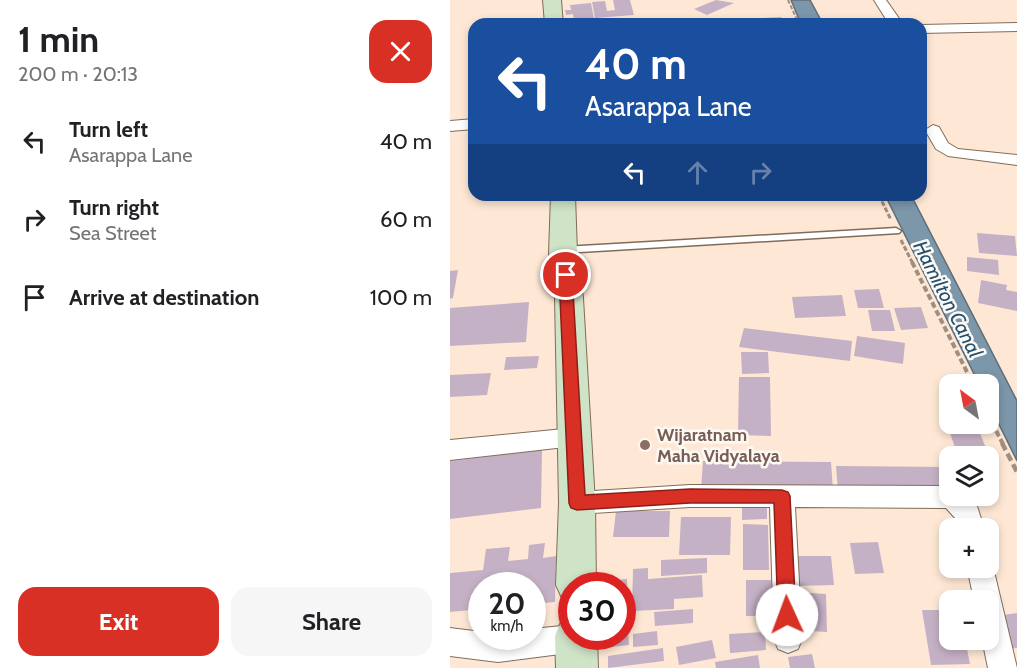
<!DOCTYPE html>
<html lang="en">
<head>
<meta charset="utf-8">
<style>
	:root { --surface:#fff; --page:#f6f6f6; --text:#202124; --muted:#757577; --accent:#d93025 }
	body { margin:0; font-family:Cabin,sans-serif; background:var(--page); color:var(--text); height:100vh; display:flex; flex-direction:column; font-size:22px; white-space:nowrap }
	* { box-sizing:border-box; margin:0 }
	p { font-size:20px; color:var(--muted) }
	.icon { flex:none; width:33px; height:33px; fill:none; stroke:currentColor; stroke-width:2; stroke-linecap:round; stroke-linejoin:round }
	.map { position:relative; flex:1; overflow:hidden }
	.sheet { display:flex; flex-direction:column; background:var(--surface); width:450px }
	.sheet>* { flex:none }
	.top-card { position:absolute; left:18px; top:18px; width:459px; height:183px; border-radius:18px; box-shadow:0 3px 9px #0003; background:#1a4fa0; color:#fff; overflow:hidden }
	.needle { width:39px; rotate:328deg }
	.controls { position:absolute; left:489px; top:374px; display:grid; gap:12px }
	.controls a { display:grid; place-items:center; width:60px; height:60px; border-radius:12px; background:var(--surface); box-shadow:0 3px 9px #0003; font-size:30px }
	.speed { position:absolute; left:18px; top:572px; display:flex; gap:12px; font-size:30px; font-weight:700; text-align:center }
	.speed>* { display:grid; place-content:center; width:78px; height:78px; border-radius:50%; background:var(--surface); box-shadow:0 3px 9px #0003; line-height:1 }
	.speed small { font-size:15px; font-weight:400 }
	.speed .limit { border:9px solid #d22; background:#fff; color:#111 }
	.pin { position:absolute; display:grid; place-items:center; width:51px; height:51px; color:#fff; margin:-26px; border:3px solid #fff; border-radius:50%; box-shadow:0 2px 6px #0007 }
	.me { position:absolute; width:66px; margin:-33px; rotate:358deg; stroke-linejoin:round; filter:drop-shadow(0 0 4px #0008) }
	.turn { display:flex; align-items:center; gap:21px; height:126px; padding:0 18px; font-size:27px }
	.turn .icon { width:78px; height:78px; stroke-width:2.5 }
	.turn b { display:block; font-size:42px; line-height:51px }
	.lanes { display:flex; align-items:center; height:57px; padding:0 18px; background:#0003; justify-content:center; gap:30px; direction:ltr }
	.lanes .off { opacity:.35 }
	.round { display:grid; place-items:center; flex:none; width:63px; height:63px; border-radius:18px; background:var(--page) }
	.head { display:flex; align-items:center; justify-content:space-between; height:102px; padding:0 18px }
	h1 { font-size:36px; font-weight:700; line-height:45px }
	.action { display:flex; gap:12px; margin-top:auto; padding:12px 18px }
	.action a { flex:1; height:69px; border-radius:18px; background:var(--accent); color:#fff; font-size:24px; font-weight:700; line-height:69px; text-align:center }
	.action a+a { background:var(--page); color:var(--text) }
	ul { padding:0; list-style:none }
	li { display:flex; align-items:center; gap:18px; height:78px; padding:0 18px }
	li div { flex:1 }
	li b { display:block; font-size:22px }
	li em { font-style:normal }
	main { display:flex; flex:1; min-height:0 }
	.map>svg:first-child { display:block }
</style>
</head>
<body>
<main>
<section class="sheet">
<div class="head"><div><h1>1 min</h1><p>200 m · 20:13</p></div><a class="round" style="background:#d93025;color:#fff"><svg class="icon" aria-label="close" viewBox="0 0 24 24"><path d="M6 6l12 12M18 6L6 18"/></svg></a></div>
<ul>
<li><svg class="icon" aria-label="left" viewBox="0 0 24 24"><path d="M17 20v-9H6M10 6l-5 5 5 5"/></svg><div><b>Turn left</b><p>Asarappa Lane</p></div><em>40 m</em></li>
<li><svg class="icon" aria-label="right" viewBox="0 0 24 24"><path d="M7 20v-9h11M14 6l5 5-5 5"/></svg><div><b>Turn right</b><p>Sea Street</p></div><em>60 m</em></li>
<li><svg class="icon" aria-label="arrive" viewBox="0 0 24 24"><path d="M6 21V4h12l-3 4 3 4H6"/></svg><div><b>Arrive at destination</b></div><em>100 m</em></li>
</ul>
<div class="action"><a>Exit</a><a>Share</a></div>
</section>
<div class="map">
<svg width="567" height="668" viewBox="0 0 567 668">
	<rect width="100%" height="100%" fill="#fee8d5"/>
	<path fill="#7c96aa" stroke="#5e6e7a" stroke-width="1.5" d="M341,0H360L373,24H351Z
		M435,195H461L567,401V461L539,404L538,384H529Z"/>
	<path fill="#c5b1c5" d="M163,0H180L184,15L145,18L142,2L155,1L157,11L165,10Z
		M266,0L284,3L257,15L244,9Z
		M141,3L144,19L124,20L123,14L116,15L115,10H121L120,5Z
		M331,17L335,24H317L314,18Z
		M527,233L565,236L567,256L529,253Z
		M517,257L548,260L549,275L517,271Z
		M8,270L3,298L0,299V271Z
		M531,280L557,285L556,290L567,292V311L528,303Z
		M429,289L434,308H408L404,290Z
		M392,295L396,316L345,318L342,297Z
		M79,302L76,342L0,346V308Z
		M471,307L478,328L451,330L444,308Z
		M418,310H440L445,331H422Z
		M294,328L402,341L400,361L289,347Z
		M407,336L455,343L453,364L404,356Z
		M291,352H318L319,373L292,374Z
		M89,356L87,368L54,370L56,357Z
		M41,373L37,395L0,397V375Z
		M289,377H320L321,436L288,435Z
		M494,416H500V423H526L547,476L538,477V456H508Z
		M92,450L91,508L0,519V461Z
		M253,461L381,462L383,490L251,489Z
		M386,466L500,467V494L388,492Z
		M292,505H317V519L292,520Z
		M166,511H220L219,537H163Z
		M231,517H281L280,555H229Z
		M293,524L318,525L319,570H293Z
		M428,542L434,573L405,574L400,543Z
		M95,543L93,558L106,556L105,602L82,604V585H32V609L0,612V573L33,570L36,549L60,547L58,561L78,559L79,545Z
		M345,556H381L384,585L347,586Z
		M257,558V573L211,576V560Z
		M198,568V579L252,575L253,597L224,599V609L182,611L183,569Z
		M177,579L178,605H172V585H153V581Z
		M296,580H321L323,616H296Z
		M344,592L376,594L377,632L344,630Z
		M243,609V623L205,626L204,612Z
		M472,610H500V639H515L520,664L481,665Z
		M567,613V648L559,649L546,616Z
		M177,615L179,645L152,648V636H172V616Z
		M207,631L208,645L183,647V634Z
		M315,632L316,650L280,653L279,634Z
		M262,640L266,658L229,665L226,647Z
		M213,648L214,661L158,668V656Z
		M362,654L365,668H340L338,657Z
		M308,655L310,668H266L265,662Z"/>
	<g fill="none" stroke-linecap="round" stroke-linejoin="round">
		<defs>
			<path id="lane" d="M446,228L451,231L449,233L113,253L108,250L113,247Z"/>
			<path id="street" d="M424,0H436L453,24H439Z
				M567,23V31L471,33V25Z
				M24,119V129L0,131V121Z
				M483,125L489,127L498,143L508,149L567,155V165L498,156L486,149L475,130Z
				M124,428L132,430L136,437L132,444L124,446L0,460V440Z
				M240,485L500,486V495H516L527,506L534,528H508L506,519L496,508L345,507L352,639L348,649L338,653L328,649L324,639L320,507H240L127,514L118,511L114,503L118,495L127,492Z
				M538,558L543,567L567,668H538L532,639H538V600H524L517,567H538Z
				M122,625V636H140V638L136,648L126,652L48,662L0,656V628L32,632V636H82V629Z"/>
			<path id="secondary" d="M93,0H111L113,24H95Z
				M101,195H125L127,253L133,298L145,503L146,585H122V601L112,598L106,585L109,503L105,298L99,253Z
				M122,618V636H147L148,668H106L105,636L111,622Z"/>
		</defs>
		<use href="#lane" stroke="#7f6d5b" stroke-width="3"/>
		<use href="#street" stroke="#7f6d5b" stroke-width="2"/>
		<use href="#secondary" stroke="#7f6d5b" stroke-width="2"/>
		<path stroke="#9e8f81" stroke-width="2" stroke-dasharray="4 2" stroke-linecap="butt" d="M338,0L349,24"/>
		<path stroke="#9e8f81" stroke-width="3" stroke-dasharray="5 2" stroke-linecap="butt" d="M429,195L441,220
			M451,240L463,264"/>
		<path stroke="#9e8f81" stroke-width="4" stroke-dasharray="6 3" stroke-linecap="butt" d="M462,262L523,384
			M538,415L553,444"/>
		<path stroke="#9e8f81" stroke-width="4.5" stroke-dasharray="8 4" stroke-linecap="butt" d="M552,443L567,472"/>
		<use href="#lane" fill="#fff" fill-rule="evenodd"/>
		<use href="#street" fill="#fff" fill-rule="evenodd"/>
		<use href="#secondary" fill="#cfe3c7" fill-rule="evenodd"/>
	</g>
	<path fill="#d93025" stroke="#8d1f18" stroke-width="1.5" d="M116,271L122,275L135,495L240,489L332,490L338,492L340,496L346,615L343,621L337,624L330,621L328,615L324,503H240L127,510L121,508L119,503L109,275Z"/>
	<circle fill="#8d6e63" stroke="#fdf9f5" stroke-width="2" cx="195" cy="445" r="6"/>
	<g text-anchor="middle" dominant-baseline="central" stroke-width="5" stroke-linejoin="round" paint-order="stroke">
		<g font-size="18" font-weight="bold" fill="#785e54" stroke="#fdf9f5" text-anchor="start">
			<text x="207" y="435">Wijaratnam<tspan x="207" dy="21">Maha Vidyalaya</tspan></text>
		</g>
		<g font-size="20" font-style="italic" fill="#23506f" stroke="#fdf9f5">
			<text transform="translate(498 299) rotate(63)">Hamilton Canal</text>
		</g>
	</g>
</svg>
<div class="controls">
<a><svg class="needle" viewBox="-14 -14 28 28"><path d="M0-13l5 13h-10z" fill="#e53935"/><path d="M0 13l5-13h-10z" fill="#757577"/></svg></a>
<a><svg class="icon" aria-label="layers" viewBox="0 0 24 24"><path d="M12 4l9 5-9 5-9-5zM3 14l9 5 9-5"/></svg></a>
<a>+</a>
<a>−</a>
</div>
<div class="speed"><div>20<small>km/h</small></div><div class="limit">30</div></div>
<div class="pin" style="left:116px;top:275px;background:#d93025"><svg class="icon" aria-label="arrive" viewBox="0 0 24 24"><path d="M6 21V4h12l-3 4 3 4H6"/></svg></div>
<svg class="me" style="left:337px;top:615px" viewBox="-20 -20 40 40"><circle r="19" fill="#fff"/><path d="M0-13L10 11 0 6-10 11z" fill="#d93025"/></svg>
<div class="top-card">
<div class="turn"><svg class="icon" aria-label="left" viewBox="0 0 24 24"><path d="M17 20v-9H6M10 6l-5 5 5 5"/></svg><div><b>40 m</b>Asarappa Lane</div></div>
<div class="lanes"><svg class="icon" aria-label="left" viewBox="0 0 24 24"><path d="M17 20v-9H6M10 6l-5 5 5 5"/></svg><svg class="icon off" aria-label="ahead" viewBox="0 0 24 24"><path d="M12 20V5M6 11l6-6 6 6"/></svg><svg class="icon off" aria-label="right" viewBox="0 0 24 24"><path d="M7 20v-9h11M14 6l5 5-5 5"/></svg></div>
</div>
</div>
</main>
</body>
</html>
